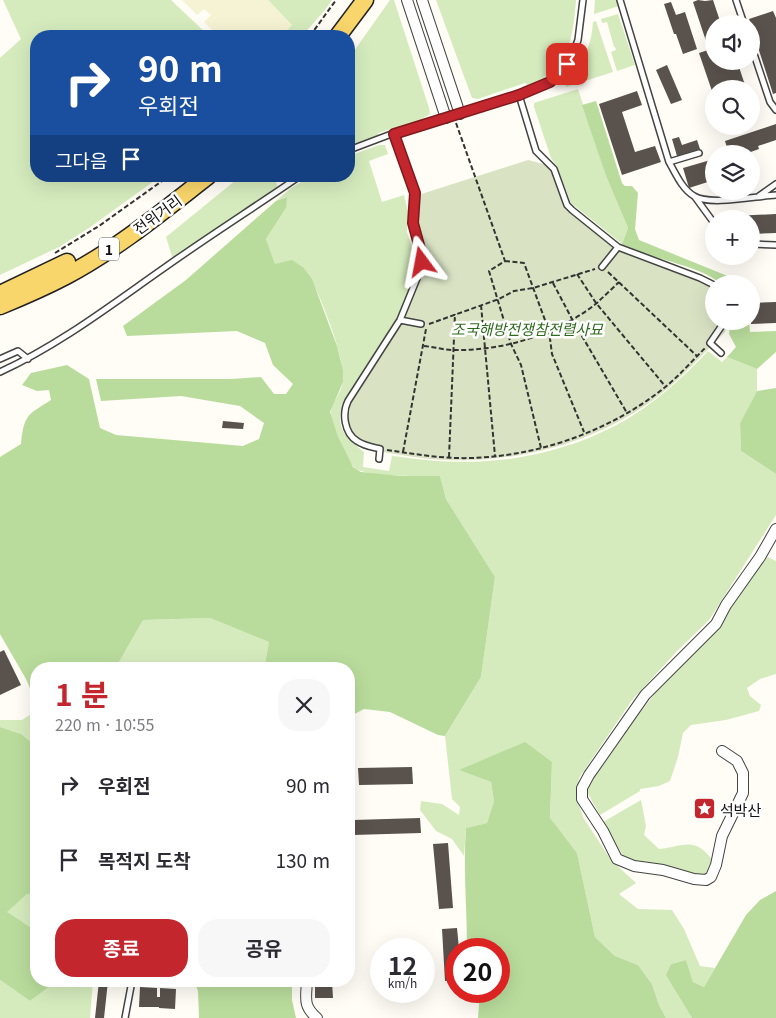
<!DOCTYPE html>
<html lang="ko">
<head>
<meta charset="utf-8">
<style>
	:root { --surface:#fff; --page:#f7f7f7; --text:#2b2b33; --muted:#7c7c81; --accent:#c4262e }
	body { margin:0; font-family:Georgia,"Noto Sans KR",serif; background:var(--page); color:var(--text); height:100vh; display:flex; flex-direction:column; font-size:19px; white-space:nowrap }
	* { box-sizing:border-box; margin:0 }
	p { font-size:16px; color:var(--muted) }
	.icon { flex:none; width:28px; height:28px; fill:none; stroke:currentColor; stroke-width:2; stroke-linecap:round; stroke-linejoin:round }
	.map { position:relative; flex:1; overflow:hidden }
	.drawer { position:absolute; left:30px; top:662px; width:325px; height:325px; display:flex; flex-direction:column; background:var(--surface); border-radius:20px; box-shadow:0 5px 20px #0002 }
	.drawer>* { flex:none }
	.banner { position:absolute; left:30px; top:30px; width:325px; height:152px; border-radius:20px; box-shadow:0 5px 20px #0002; background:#1a4fa0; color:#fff; overflow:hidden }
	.fabs { position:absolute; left:705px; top:15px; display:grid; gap:10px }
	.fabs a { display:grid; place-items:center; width:55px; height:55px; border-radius:50%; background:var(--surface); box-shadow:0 5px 20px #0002; font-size:25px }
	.speed { position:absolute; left:370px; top:938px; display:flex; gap:10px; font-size:25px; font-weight:700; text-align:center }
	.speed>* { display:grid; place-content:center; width:65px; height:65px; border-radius:50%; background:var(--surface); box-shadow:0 5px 20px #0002; line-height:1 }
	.speed small { font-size:12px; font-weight:400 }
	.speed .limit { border:8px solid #d22; background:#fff; color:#111 }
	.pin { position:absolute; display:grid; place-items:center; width:42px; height:42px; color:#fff; margin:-21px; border-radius:10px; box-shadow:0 2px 8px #0006 }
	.me { position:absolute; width:55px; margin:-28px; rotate:347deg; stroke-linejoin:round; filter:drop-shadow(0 0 4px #0008) }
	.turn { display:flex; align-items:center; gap:18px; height:105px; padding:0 25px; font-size:22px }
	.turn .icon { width:65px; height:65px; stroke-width:2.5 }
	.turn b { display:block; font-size:35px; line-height:42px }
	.then { display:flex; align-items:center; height:48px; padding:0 25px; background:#0003; gap:10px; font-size:19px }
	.round { display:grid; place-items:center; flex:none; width:52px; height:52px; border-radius:20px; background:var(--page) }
	.overview { display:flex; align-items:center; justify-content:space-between; height:85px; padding:0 25px }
	h1 { font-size:30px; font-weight:700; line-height:38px; color:var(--accent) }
	.cta { display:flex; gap:10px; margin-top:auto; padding:10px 25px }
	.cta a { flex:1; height:58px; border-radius:20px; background:var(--accent); color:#fff; font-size:20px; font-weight:700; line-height:58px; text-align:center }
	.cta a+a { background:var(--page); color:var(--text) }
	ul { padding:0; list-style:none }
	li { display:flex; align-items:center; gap:15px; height:75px; padding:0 25px }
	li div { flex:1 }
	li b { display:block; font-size:19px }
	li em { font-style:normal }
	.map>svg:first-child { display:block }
</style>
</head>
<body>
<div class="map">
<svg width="776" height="1018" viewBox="0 0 776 1018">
	<rect width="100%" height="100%" fill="#fffdf5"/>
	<path fill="#f6f3d4" d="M182,0H268L292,25L282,36H218L204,22L211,15L204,9L197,15Z"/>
	<path fill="#d5ebbd" d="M3,0H171L209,36H36V176H161L89,228L59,247L0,275V58L21,39Z
		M268,0H332L325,10L302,36H282L292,25Z
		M390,0H394L429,108L430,114L420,120L378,133L379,136L349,146V58Z
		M436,0H576C573,38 569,72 527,85L525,83L478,99L472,98Z
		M595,0H618L619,6L594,14Z
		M618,14L635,65L617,71L611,52L616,50L615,47H614L607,22L602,23L601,19Z
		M596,21L613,72L566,87L565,84C582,67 592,45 593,22Z
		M578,89L606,176L628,228L622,244L571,203L557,166L551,158L534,107V103Z
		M379,145H385L388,154L369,161L382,202L404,195L408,212L407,232L417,263L416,271L398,318L342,404C336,431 345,436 364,452L363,467L389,471L392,456C416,459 440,462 465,462C528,462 597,443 648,405C670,389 689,371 708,351L722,362L727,357L757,369V391L740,423L741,451L776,474V515L709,620L677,651L632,700L579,778L576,798L584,819L611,860L636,883L619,894L638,909L672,910L684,929L700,966L715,968L704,987L693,982L686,960L671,964L667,975L692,1018H666L659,1005L652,984L638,965L615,956L595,937L577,853L550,819L552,762L460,770L491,782L494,801L487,823L466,828L464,856L452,839L436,831L420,810L421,801L442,804L459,815L460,807L452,799L445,736L481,677L495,577L446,499L440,476C424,476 364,478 354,467C347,461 344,448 340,440C336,433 329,419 331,411C333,400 343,391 343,379C345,357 318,287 304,268L275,264L266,239L286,208V197L276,201L291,188L311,176H349V156Z
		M241,176H274L278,188L173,259L166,237Z
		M767,557L776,561V674L760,679L747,688L750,696L761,705L759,711L726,720L691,725L683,733L678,757L670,781L659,786L640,789V791L600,815L586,790L612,749L656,692L715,630Z
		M210,618L269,642L264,669H115L143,620Z
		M36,711V746L21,734L0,727V720H22Z
		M641,800L646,826L644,835L659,849C685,846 695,836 713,861L707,874L699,877L677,868L635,864L623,856L603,822Z
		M27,894H36V931L6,912Z
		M0,980L30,1001L57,981H93L90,1018H0Z"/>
	<path fill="#b9dc9c" d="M596,101L622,183L625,186H632L638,193L635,229L639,240L730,277L740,284H720C709,271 668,261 651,256C641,252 632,248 622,244L628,228L606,176L582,105Z
		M287,197L286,208L266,239L275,264L292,260L304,268L312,279L337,346L343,370V382L330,412L337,434L353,467L361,472L401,476H440L446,499L495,577L481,677L445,736L438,735L390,712L364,709L349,717V669H264L269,642L210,618L143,620L115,669H36V694L33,695L26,679L0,634V457L21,444C24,415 27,415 51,400L49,390L37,391L22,385L31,373L67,365L89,379L100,428L116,435L243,446L259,439L264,423L240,406L181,396L101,401L96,379H231L261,377L274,394H286L293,384L273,365L265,343L237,331L127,336L123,326L186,280L276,201Z
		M731,321H749L750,332L776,331V352L757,369L727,357L736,347L729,334Z
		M776,388V474L741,451L740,423L757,391Z
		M0,727L21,734L36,746V894H27L7,912L36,931V981H57L30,1001L0,980Z
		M525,742L552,762L550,818L577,853L595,937L615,956L638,965L652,984L659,1005L666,1018H478L479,1004L475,991H499V949H467C467,908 463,868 466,828L487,823L494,801L491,782L459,770Z
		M776,891V1018H692L666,975L671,964L686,960L693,982L704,987L746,915L760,900Z
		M194,981H292V1000L296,1018H199L198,991Z"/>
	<path fill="#d9e3c4" d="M528,160L555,167L569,205L620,245L700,275L715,283L716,284H714V321H728L725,332C706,351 688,371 668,388C609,439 524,463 447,460C420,459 392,453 364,449C345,439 340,424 344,403L399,319L419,272L420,257L409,223L412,197Z"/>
	<path fill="#5a524d" d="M698,0L705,1L713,0L721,24H714V39L706,41L693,2Z
		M671,2L676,15L685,12L697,49L683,54L676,34H674L664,4Z
		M773,11L776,18V93L773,94L749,19Z
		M714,48V61H726L727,65L737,61L745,85L735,89H714L712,91L699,53Z
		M667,65L682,100L671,104L656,70Z
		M637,91L642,105L622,112L635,152L655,146L661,162L622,175L599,104Z
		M776,124V140L758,146L759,149L745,154H729L725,141Z
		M679,137L682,145L697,140L700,149L677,156L672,139Z
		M714,159V180L689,188L683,168Z
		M721,191H728L729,194L722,196Z
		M776,214V233L751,234V219H734V216Z
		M776,302V323L751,324V303Z
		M223,421L244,423L243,429L222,428Z
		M4,650L21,685L0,695V652Z
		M412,767L413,784L359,785L358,768Z
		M420,818L421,833L353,835V820Z
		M448,843L453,908L439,909L433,844Z
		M457,928L459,949H456V980L445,981L442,929Z
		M99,981H108L104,1018H95Z
		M315,981H332L333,998H315Z
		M140,987L157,988V997H160V988L176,989L175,1009L159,1008V1007H139Z"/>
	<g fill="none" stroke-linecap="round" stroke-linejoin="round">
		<defs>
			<path id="lane" d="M620,0L669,162C676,174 682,189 694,196C710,206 756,196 776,195
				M736,0L744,24
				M751,45L770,102L776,110
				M519,95L536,151L554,169L567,205L572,210L618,247L700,278L714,285
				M349,150L394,133L519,95L550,82L559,74L573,53L578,40L583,0
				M669,162L699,153
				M759,196L776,184
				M695,197L714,223
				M751,244L776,245
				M602,267L618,247
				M400,320L421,324
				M721,353L710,343L725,321
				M0,359L18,351L28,359
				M0,372C59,345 111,305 164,268C209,236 255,207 300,176
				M379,459L380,449C372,447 364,446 357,441C344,433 342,413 348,401L400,320L420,271L422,256L413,223L415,193L394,133
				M125,1018L132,981"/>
			<path id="street" d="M407,0L446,118
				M422,0L460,114
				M722,751L737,761L743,773V793L722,836L716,865L711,877L706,880L694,879L663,870L634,866L617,859L603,831L582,799V788L589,775L645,695L716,624L726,605L760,557L776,529
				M307,981C306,999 303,1006 317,1018"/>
			<path id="primary" d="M338,36L365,0
				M0,294L67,262
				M0,306C22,297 45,287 66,276C117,249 163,211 208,176"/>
		</defs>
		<use href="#lane" stroke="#444" stroke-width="8"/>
		<use href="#street" stroke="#444" stroke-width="12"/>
		<use href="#primary" stroke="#222" stroke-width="19"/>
		<path stroke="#333" stroke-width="2" stroke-dasharray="5 2.5" stroke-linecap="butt" d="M310,36L336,0
			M456,123L505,261L489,271L511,344L521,365L541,448
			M55,253L99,226L169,176
			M505,261L524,263L549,331L552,354L584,432
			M608,272L697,356
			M577,274L596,303L665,386
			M553,283L572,319L627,413
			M481,305L495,456
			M429,324L499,299L514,291L533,288L595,269
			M424,346C434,347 444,350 454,350C504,351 558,334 597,303C604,296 612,289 619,282
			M387,450C415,454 443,459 471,458C539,456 610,431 664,388C679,376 692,361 705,348
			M403,452L426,329
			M449,457L455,314"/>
		<use href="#lane" stroke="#fff" stroke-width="5"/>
		<use href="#street" stroke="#fff" stroke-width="10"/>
		<use href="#primary" stroke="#f9d66b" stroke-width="16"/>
	</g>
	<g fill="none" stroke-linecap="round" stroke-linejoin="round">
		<defs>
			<path id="route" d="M422,262V256L413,223L415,193L394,134L519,95L550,82L559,74L567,64"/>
		</defs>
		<use href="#route" stroke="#7f191e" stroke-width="12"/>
		<use href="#route" stroke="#c4262e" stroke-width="9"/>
	</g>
	<defs>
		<symbol id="sight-square" viewBox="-11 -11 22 22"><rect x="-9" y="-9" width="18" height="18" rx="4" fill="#c4262e" stroke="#fff"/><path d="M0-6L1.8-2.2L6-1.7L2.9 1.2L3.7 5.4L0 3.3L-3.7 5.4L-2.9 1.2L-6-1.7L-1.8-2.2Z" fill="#fff"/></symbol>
	</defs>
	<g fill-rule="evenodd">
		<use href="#sight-square" x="692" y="796" width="25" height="25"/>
	</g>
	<g text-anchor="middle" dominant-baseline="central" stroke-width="5" stroke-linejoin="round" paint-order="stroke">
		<rect fill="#fff" stroke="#585858" stroke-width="1" x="99" y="237.5" width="20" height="23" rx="4"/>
		<g font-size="14" font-weight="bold" fill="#111">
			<text x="109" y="249">1</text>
		</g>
		<g font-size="15" fill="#111" stroke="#fff">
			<text transform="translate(157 214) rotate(-36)">전위거리</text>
		</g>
		<g font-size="15" font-style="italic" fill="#2f6b1f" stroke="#fff">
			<text x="527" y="328">조국해방전쟁참전렬사묘</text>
		</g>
		<g font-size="15" fill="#111" stroke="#fff" text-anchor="start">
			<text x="720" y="809">석박산</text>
		</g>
	</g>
</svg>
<div class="fabs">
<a><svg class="icon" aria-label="sound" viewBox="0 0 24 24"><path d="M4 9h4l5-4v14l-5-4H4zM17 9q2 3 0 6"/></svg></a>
<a><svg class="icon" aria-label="search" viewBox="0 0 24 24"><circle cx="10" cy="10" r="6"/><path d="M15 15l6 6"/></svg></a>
<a><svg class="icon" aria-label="layers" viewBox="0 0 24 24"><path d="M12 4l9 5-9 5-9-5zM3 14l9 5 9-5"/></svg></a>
<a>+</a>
<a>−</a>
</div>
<div class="speed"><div>12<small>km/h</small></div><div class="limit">20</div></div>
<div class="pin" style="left:567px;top:64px;background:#d93025"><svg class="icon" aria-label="arrive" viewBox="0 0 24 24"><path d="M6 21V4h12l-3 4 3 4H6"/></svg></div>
<svg class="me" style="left:422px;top:262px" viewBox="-20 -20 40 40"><path d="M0-17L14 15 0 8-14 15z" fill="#c4262e" stroke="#fff" stroke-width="4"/></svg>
<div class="banner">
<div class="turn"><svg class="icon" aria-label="right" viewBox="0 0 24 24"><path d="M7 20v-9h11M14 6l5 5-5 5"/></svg><div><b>90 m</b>우회전</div></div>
<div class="then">그다음<svg class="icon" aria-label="arrive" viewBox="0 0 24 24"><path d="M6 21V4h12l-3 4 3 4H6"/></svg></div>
</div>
<section class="drawer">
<div class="overview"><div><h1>1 분</h1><p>220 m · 10:55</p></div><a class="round"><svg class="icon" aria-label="close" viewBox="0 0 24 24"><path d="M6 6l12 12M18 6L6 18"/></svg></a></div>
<ul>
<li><svg class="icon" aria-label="right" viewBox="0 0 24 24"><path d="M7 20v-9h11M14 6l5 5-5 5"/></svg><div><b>우회전</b></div><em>90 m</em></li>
<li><svg class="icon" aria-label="arrive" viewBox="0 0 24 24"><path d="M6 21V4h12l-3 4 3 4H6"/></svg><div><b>목적지 도착</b></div><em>130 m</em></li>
</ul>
<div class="cta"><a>종료</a><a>공유</a></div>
</section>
</div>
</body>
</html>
